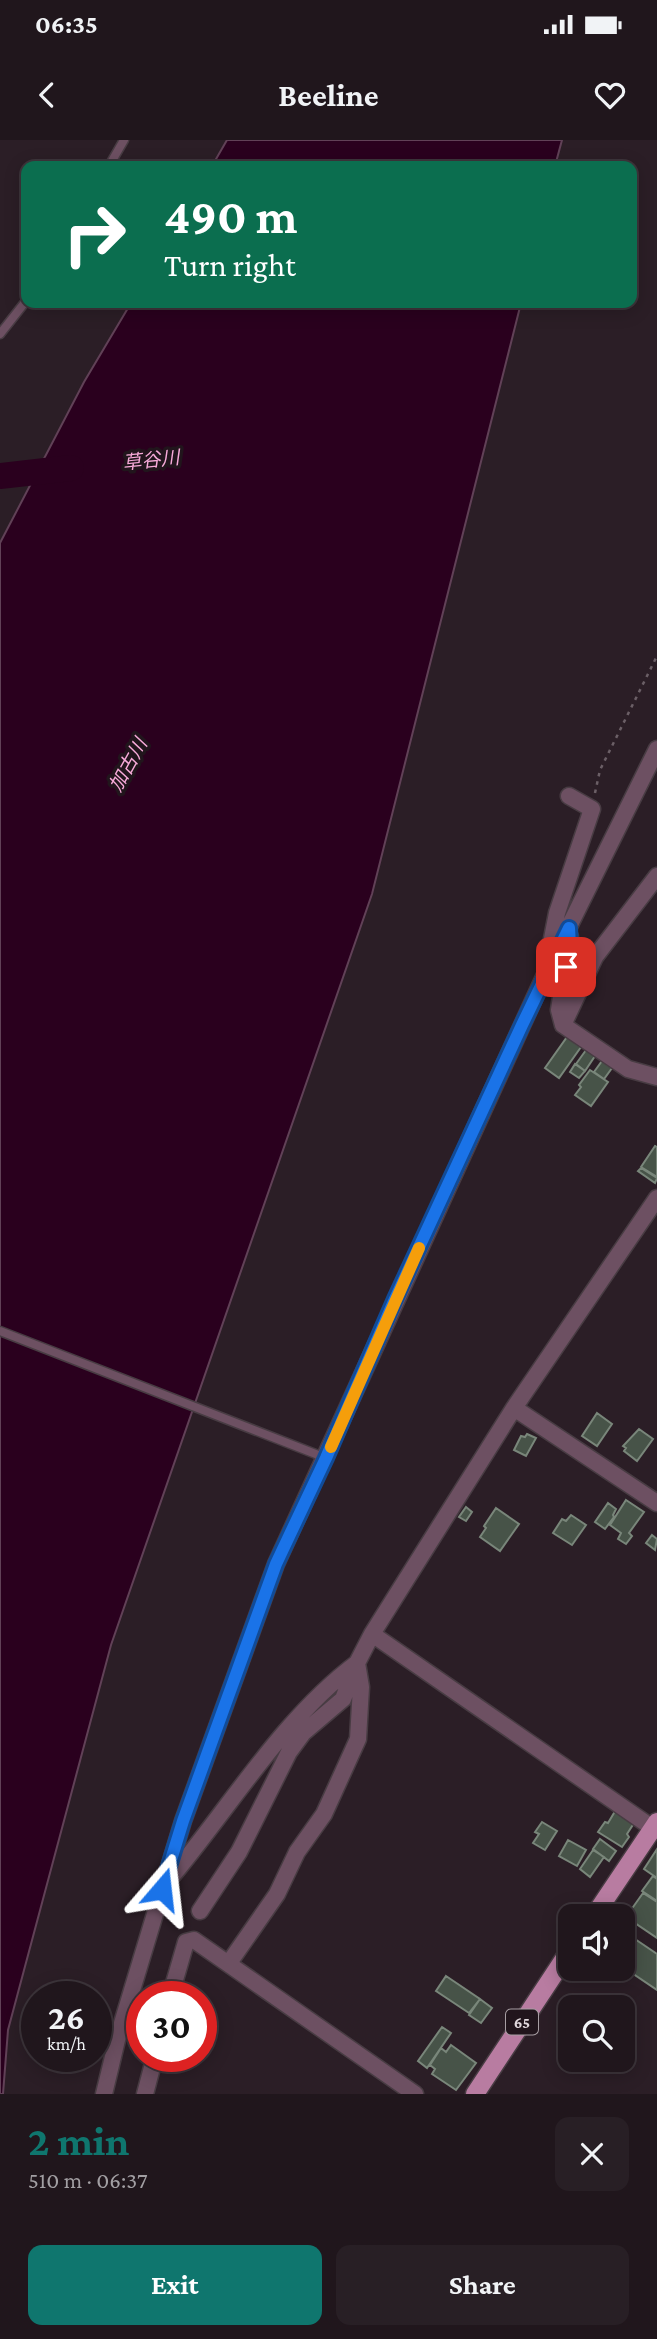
<!DOCTYPE html>
<html lang="en">
<head>
<meta charset="utf-8">
<style>
	:root { --surface:#20161c; --page:#281f25; --text:#f1f3f6; --muted:#a29fa3; --line:#3d353b; --accent:#0f766e }
	body { margin:0; font-family:"Crimson Pro","Noto Sans JP",serif; background:var(--page); color:var(--text); height:100vh; display:flex; flex-direction:column; font-size:26px; white-space:nowrap }
	* { box-sizing:border-box; margin:0 }
	p { font-size:23px; color:var(--muted) }
	.icon { flex:none; width:38px; height:38px; fill:none; stroke:currentColor; stroke-width:2; stroke-linecap:round; stroke-linejoin:round }
	.map { position:relative; height:1954px; overflow:hidden }
	.drawer { display:flex; flex-direction:column; background:var(--surface); flex:1 }
	.drawer>* { flex:none }
	.top-card { position:absolute; left:21px; top:21px; width:616px; height:147px; border-radius:14px; box-shadow:0 4px 18px #0003,0 0 0 2px var(--line); background:#0b6e4f; color:#fff; overflow:hidden }
	.fabs { position:absolute; left:558px; top:1764px; display:grid; gap:14px }
	.fabs a { display:grid; place-items:center; width:77px; height:77px; border-radius:14px; background:var(--surface); box-shadow:0 4px 18px #0003,0 0 0 2px var(--line); font-size:35px }
	.speed { position:absolute; left:21px; top:1841px; display:flex; gap:14px; font-size:35px; font-weight:700; text-align:center }
	.speed>* { display:grid; place-content:center; width:91px; height:91px; border-radius:50%; background:var(--surface); box-shadow:0 4px 18px #0003,0 0 0 2px var(--line); line-height:1 }
	.speed small { font-size:18px; font-weight:400 }
	.speed .limit { border:10px solid #d22; background:#fff; color:#111 }
	.pin { position:absolute; display:grid; place-items:center; width:60px; height:60px; color:#fff; margin:-30px; border-radius:14px; box-shadow:0 4px 10px #0006 }
	.me { position:absolute; width:77px; margin:-38px; rotate:17deg; stroke-linejoin:round; filter:drop-shadow(0 0 5px #0008) }
	.turn { display:flex; align-items:center; gap:24px; height:147px; padding:0 28px; font-size:32px }
	.turn .icon { width:91px; height:91px; stroke-width:2.5 }
	.turn b { display:block; font-size:49px; line-height:60px }
	.round { display:grid; place-items:center; flex:none; width:74px; height:74px; border-radius:14px; background:var(--page) }
	.overview { display:flex; align-items:center; justify-content:space-between; height:119px; padding:0 28px }
	h1 { font-size:42px; font-weight:700; line-height:52px; color:var(--accent) }
	.button { display:flex; gap:14px; margin-top:auto; padding:14px 28px }
	.button a { flex:1; height:80px; border-radius:14px; background:var(--accent); color:#fff; font-size:28px; font-weight:700; line-height:80px; text-align:center }
	.button a+a { background:var(--page); color:var(--text) }
	.status { display:flex; justify-content:space-between; align-items:center; height:49px; padding:0 35px; background:var(--surface); direction:ltr }
	.status svg { height:19px; fill:currentColor }
	header { display:flex; justify-content:space-between; align-items:center; height:91px; padding:0 28px; background:var(--surface); font-size:32px; font-weight:700 }
	.map>svg:first-child { display:block }
</style>
</head>
<body>
<div class="status"><b>06:35</b><svg viewBox="0 0 49 12"><path d="M0 12V9h3v3zM5 12V6h3v6zM10 12V3h3v9zM15 12V0h3v12zM26 1h20v11H26zM47 4h2v5h-2z"/></svg></div>
<header><svg class="icon" aria-label="back" viewBox="0 0 24 24"><path d="M15 5l-7 7 7 7"/></svg>Beeline<svg class="icon" aria-label="heart" viewBox="0 0 24 24"><path d="M12 20l-8-8c-3-5 5-10 8-4 3-6 11-1 8 4z"/></svg></header>
<div class="map">
<svg width="657" height="1954" viewBox="0 0 657 1954">
	<rect width="100%" height="100%" fill="#2b1e26"/>
	<path fill="#2a001e" stroke="#614157" stroke-width="2" d="M227,0H562L555,26H212Z
		M131,163H521L372,754L111,1505L8,1890L3,1954H0V403L84,242Z"/>
	<g fill="none" stroke-linecap="round" stroke-linejoin="round">
		<path stroke="#2a001e" stroke-width="26" d="M0,336L71,328"/>
	</g>
	<path fill="#475348" stroke="#79867a" stroke-width="2" d="M567,897L581,907L559,938L545,928Z
		M586,910L595,916L585,931L576,924Z
		M602,921L612,928L604,939L594,932Z
		M575,924L585,931L579,938L570,932Z
		M590,930L608,942L591,966L575,955L581,947L579,945Z
		M655,1006L657,1007V1037L641,1027Z
		M641,1028L657,1038L655,1043L638,1031Z
		M597,1273L612,1284L597,1306L582,1296Z
		M639,1289L653,1299L637,1321L624,1311L626,1308L623,1306Z
		M527,1294L536,1298L526,1316L514,1310L521,1296L525,1297Z
		M626,1360L644,1372L629,1393L632,1396L626,1404L618,1399L621,1393L610,1385Z
		M608,1363L616,1369L613,1375L614,1377L605,1389L595,1382Z
		M466,1367L472,1372L466,1381L459,1377Z
		M496,1368L519,1384L500,1411L480,1397L486,1388L484,1386Z
		M571,1375L586,1385L572,1405L553,1393L562,1379L566,1381Z
		M652,1395L657,1399L655,1410L646,1403Z
		M617,1668L636,1680L627,1694L629,1697L622,1707L598,1692L605,1682L608,1683Z
		M542,1682L557,1691L545,1710L533,1703L539,1694L535,1692Z
		M600,1699L616,1711L609,1721L593,1709Z
		M568,1700L586,1710L577,1726L559,1716Z
		M657,1709V1738L644,1729Z
		M593,1710L604,1717L590,1737L580,1729Z
		M653,1736L657,1739V1761L642,1751Z
		M643,1753L657,1762V1798L626,1777Z
		M626,1793L657,1814V1850L623,1827V1797Z
		M446,1836L480,1859L469,1873L436,1851Z
		M480,1859L492,1868L481,1883L469,1875Z
		M442,1887L451,1893L427,1928L418,1921Z
		M451,1905L476,1923L456,1950L432,1934L435,1929L430,1925L441,1908L446,1912Z"/>
	<g fill="none" stroke-linecap="round" stroke-linejoin="round">
		<defs>
			<path id="lane" d="M109,26L124,0
				M0,194L26,161
				M0,1191L326,1318"/>
			<path id="street" d="M570,797L559,870L563,885L628,929L657,937
				M548,819L557,773L592,669L569,656
				M563,885L595,817L657,736
				M514,1268L657,1363
				M372,1494L657,1691
				M168,1741C229,1669 282,1579 357,1523L343,1559L303,1593L289,1612L239,1712L200,1771
				M229,1823L277,1754L297,1712L324,1674L358,1599L361,1547L357,1523L372,1494L514,1268L657,1058
				M170,1857L186,1802L194,1800L415,1954
				M104,1954L117,1900L183,1681L276,1424L545,835L657,609
				M145,1954L155,1916"/>
			<path id="primary" d="M594,1776L657,1682
				M475,1954L570,1810"/>
		</defs>
		<use href="#lane" stroke="#483c43" stroke-width="11"/>
		<use href="#street" stroke="#483c43" stroke-width="19"/>
		<use href="#primary" stroke="#483c43" stroke-width="21"/>
		<path stroke="#6b5f66" stroke-width="2.5" stroke-dasharray="3.5 5" stroke-linecap="butt" d="M595,653L600,630L657,516"/>
		<use href="#lane" stroke="#6d5062" stroke-width="8"/>
		<use href="#street" stroke="#6d5062" stroke-width="16"/>
		<use href="#primary" stroke="#b87ca1" stroke-width="18"/>
	</g>
	<g fill="none" stroke-linecap="round" stroke-linejoin="round">
		<defs>
			<path id="route" d="M162,1749L183,1681L276,1424L326,1318L395,1159L522,885L569,788L570,805L566,827"/>
		</defs>
		<use href="#route" stroke="#114b97" stroke-width="18"/>
		<use href="#route" stroke="#1a73e8" stroke-width="12"/>
		<path stroke="#f59e0b" stroke-width="12" d="M331,1307L419,1108"/>
	</g>
	<g text-anchor="middle" dominant-baseline="central" stroke-width="7" stroke-linejoin="round" paint-order="stroke">
		<rect fill="#21151c" stroke="#a79ea3" stroke-width="2" x="506" y="1869.5" width="32" height="25" rx="5"/>
		<g font-size="16" font-weight="bold" fill="#e1d8dd">
			<text x="522" y="1882">65</text>
		</g>
		<g font-size="19" font-style="italic" fill="#f7aad9" stroke="#21151c">
			<text transform="translate(151 320) rotate(-6)">草谷川</text>
			<text transform="translate(128 625) rotate(-61)">加古川</text>
		</g>
	</g>
</svg>
<div class="fabs">
<a><svg class="icon" aria-label="sound" viewBox="0 0 24 24"><path d="M4 9h4l5-4v14l-5-4H4zM17 9q2 3 0 6"/></svg></a>
<a><svg class="icon" aria-label="search" viewBox="0 0 24 24"><circle cx="10" cy="10" r="6"/><path d="M15 15l6 6"/></svg></a>
</div>
<div class="speed"><div>26<small>km/h</small></div><div class="limit">30</div></div>
<div class="pin" style="left:566px;top:827px;background:#d93025"><svg class="icon" aria-label="arrive" viewBox="0 0 24 24"><path d="M6 21V4h12l-3 4 3 4H6"/></svg></div>
<svg class="me" style="left:162px;top:1749px" viewBox="-20 -20 40 40"><path d="M0-17L14 15 0 8-14 15z" fill="#1a73e8" stroke="#fff" stroke-width="4"/></svg>
<div class="top-card">
<div class="turn"><svg class="icon" aria-label="right" viewBox="0 0 24 24"><path d="M7 20v-9h11M14 6l5 5-5 5"/></svg><div><b>490 m</b>Turn right</div></div>
</div>
</div>
<section class="drawer">
<div class="overview"><div><h1>2 min</h1><p>510 m · 06:37</p></div><a class="round"><svg class="icon" aria-label="close" viewBox="0 0 24 24"><path d="M6 6l12 12M18 6L6 18"/></svg></a></div>
<div class="button"><a>Exit</a><a>Share</a></div>
</section>
</body>
</html>
